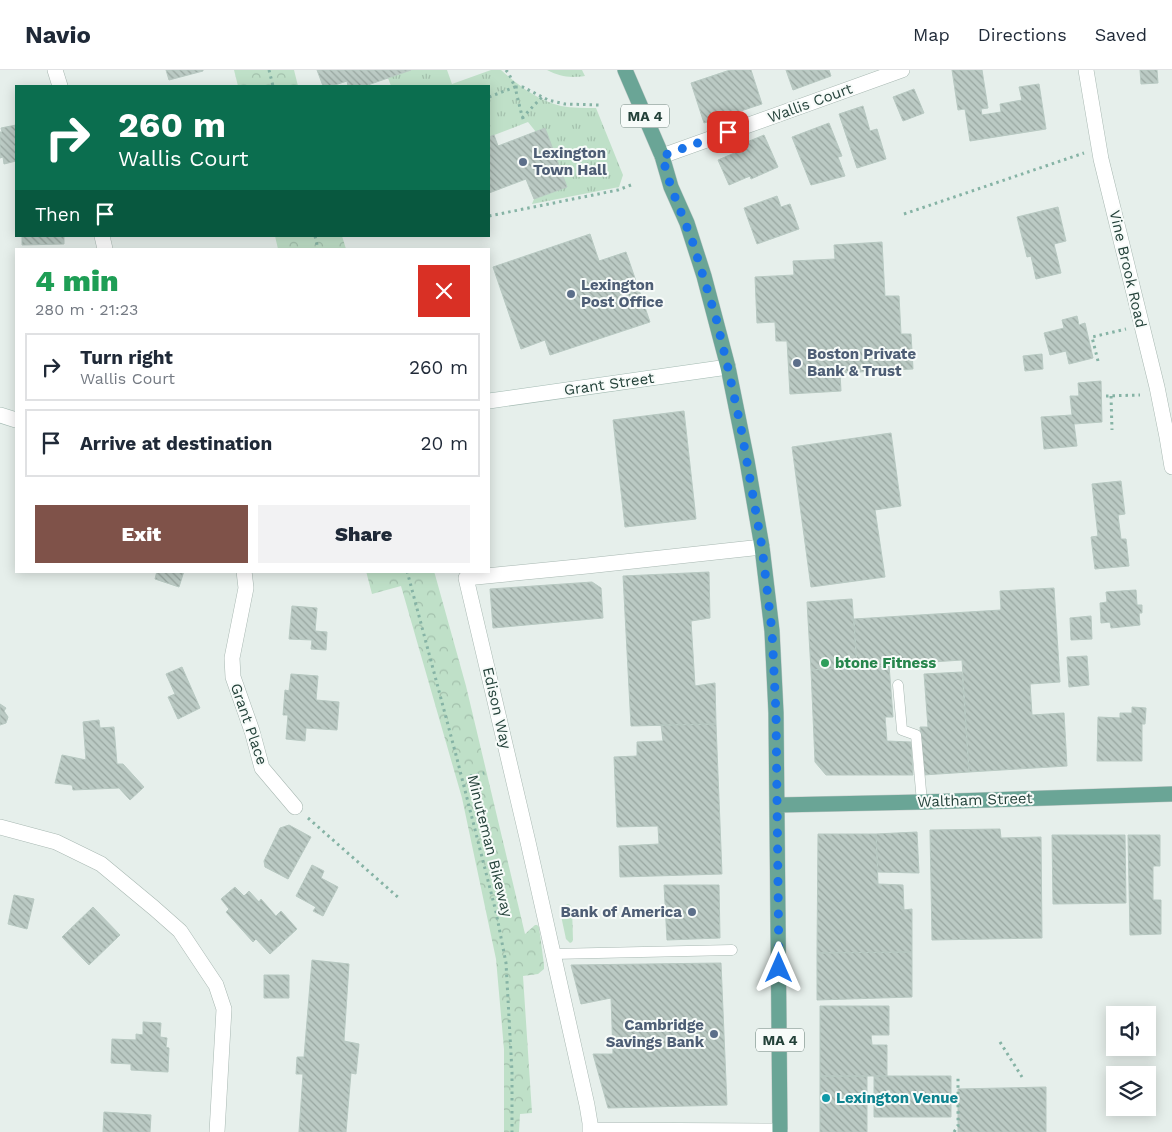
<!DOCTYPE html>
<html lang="en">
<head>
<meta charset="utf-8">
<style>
	:root { --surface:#fff; --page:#f2f2f3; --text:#1f2937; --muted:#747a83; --line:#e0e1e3; --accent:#7f5249 }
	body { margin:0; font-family:"Work Sans",sans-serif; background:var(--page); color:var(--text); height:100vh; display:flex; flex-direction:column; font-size:19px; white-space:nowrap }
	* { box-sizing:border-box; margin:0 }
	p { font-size:16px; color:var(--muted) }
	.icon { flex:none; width:28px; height:28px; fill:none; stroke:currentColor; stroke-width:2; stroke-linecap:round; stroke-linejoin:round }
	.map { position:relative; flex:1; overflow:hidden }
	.side { position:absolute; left:15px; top:178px; width:475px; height:325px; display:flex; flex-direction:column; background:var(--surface); border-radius:0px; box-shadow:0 2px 12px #0003 }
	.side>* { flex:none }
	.banner { position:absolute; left:15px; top:15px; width:475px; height:152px; border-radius:0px; box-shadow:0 2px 12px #0003; background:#0b6e4f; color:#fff; overflow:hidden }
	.tools { position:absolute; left:1106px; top:936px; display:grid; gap:10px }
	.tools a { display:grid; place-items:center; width:50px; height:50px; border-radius:0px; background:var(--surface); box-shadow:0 2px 12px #0003; font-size:25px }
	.pin { position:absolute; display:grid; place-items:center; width:42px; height:42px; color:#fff; margin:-21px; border-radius:10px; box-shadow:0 2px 8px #0006 }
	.me { position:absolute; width:55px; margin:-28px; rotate:0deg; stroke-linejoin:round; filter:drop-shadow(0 0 4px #0008) }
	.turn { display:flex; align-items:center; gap:18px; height:105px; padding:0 20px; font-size:22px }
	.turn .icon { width:65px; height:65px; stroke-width:2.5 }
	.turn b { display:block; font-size:35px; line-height:42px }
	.then { display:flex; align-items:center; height:48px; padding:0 20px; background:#0003; gap:10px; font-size:19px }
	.round { display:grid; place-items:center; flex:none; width:52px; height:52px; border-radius:0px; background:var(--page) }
	.head { display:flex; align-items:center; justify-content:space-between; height:85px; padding:0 20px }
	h1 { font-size:30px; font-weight:800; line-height:38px; color:#1e9e55 }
	.action { display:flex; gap:10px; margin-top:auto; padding:10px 20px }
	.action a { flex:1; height:58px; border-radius:0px; background:var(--accent); color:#fff; font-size:20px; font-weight:800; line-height:58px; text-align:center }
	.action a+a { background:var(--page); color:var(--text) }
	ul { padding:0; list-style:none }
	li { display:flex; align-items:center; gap:15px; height:68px; margin:0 10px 8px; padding:0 10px; border:2px solid var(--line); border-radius:0px }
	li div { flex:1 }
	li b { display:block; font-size:19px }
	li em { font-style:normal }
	header { display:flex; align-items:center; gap:30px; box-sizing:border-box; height:70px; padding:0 25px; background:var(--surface); border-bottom:1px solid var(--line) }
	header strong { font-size:24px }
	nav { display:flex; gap:28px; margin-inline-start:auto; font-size:18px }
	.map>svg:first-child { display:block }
</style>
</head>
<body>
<header>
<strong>Navio</strong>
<nav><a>Map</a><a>Directions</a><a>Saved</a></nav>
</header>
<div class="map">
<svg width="1172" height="1062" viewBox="0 0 1172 1062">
	<defs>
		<pattern id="grass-tufts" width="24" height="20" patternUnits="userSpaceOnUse" patternTransform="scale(1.25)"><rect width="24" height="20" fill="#bfe0c8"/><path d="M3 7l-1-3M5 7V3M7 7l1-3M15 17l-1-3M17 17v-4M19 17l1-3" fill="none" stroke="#a4c1ad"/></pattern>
		<pattern id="park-crowns" width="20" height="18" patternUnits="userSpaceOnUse" patternTransform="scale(1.25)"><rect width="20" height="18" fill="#bfe0c8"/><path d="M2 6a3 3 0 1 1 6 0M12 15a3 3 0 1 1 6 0" fill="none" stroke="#a4c1ad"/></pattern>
		<pattern id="building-back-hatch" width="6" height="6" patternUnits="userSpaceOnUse" patternTransform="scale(1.25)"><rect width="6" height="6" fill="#bbcac4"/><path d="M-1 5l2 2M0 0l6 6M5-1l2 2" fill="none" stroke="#98a6a0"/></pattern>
	</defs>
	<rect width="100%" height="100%" fill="#e6efeb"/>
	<path fill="url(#grass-tufts)" d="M411,0H447L452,14L491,0H501C519,16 537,30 561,36C572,38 585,38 596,38L623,105L619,117L532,134L534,129L567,117L536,62L528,52L489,67V16H391L388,8Z
		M547,0H582L585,6C569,8 561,7 547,0Z
		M568,834L570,835L572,838L573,870L572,872L570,873L566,869L560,841V837Z"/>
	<path fill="url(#park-crowns)" d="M234,0H294L298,16H238Z
		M275,166H342L346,179H278Z
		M366,501H434L466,616L525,864L535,855H537L539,857L544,895V899L538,904L523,906L532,1043L520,1044L519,1062H504V979L496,889L462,728L401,516L372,524Z"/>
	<path fill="url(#building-back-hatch)" stroke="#b8c9c2" d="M166,0H203V1L169,10Z
		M317,0H411L365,16H348L347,11L332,16H323Z
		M730,0H751L762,34L704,53L691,13Z
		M786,0H829L831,6L793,20Z
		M952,0H982L988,38L981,39L982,45L1001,42L1000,34L1022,30L1019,17L1039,14L1046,59L970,71L965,39L958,40Z
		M1140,0H1157L1158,13L1141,14Z
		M914,19L924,43L903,51L893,27Z
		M863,36L870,61L877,59L886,89L857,98L839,44Z
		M829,53L842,86L838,87L845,106L811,115L792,67Z
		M16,55V91L4,94L3,87L0,88V62H2L1,58Z
		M545,58L567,117L534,129L526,109L489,123V67L494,65L498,76Z
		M764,65L778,97L751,109L750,106L729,115L718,90L739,81L737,76Z
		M777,126L781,137L790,134L799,159L757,174L744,138Z
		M1058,137L1066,171L1054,174L1061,203L1036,209L1031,186L1027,187L1017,147Z
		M590,164L599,191L626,182L650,252L550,285L545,270L521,279L493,197Z
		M22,166H64V174L22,175Z
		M882,172L885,226H899L901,264H911L913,299L840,303L841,321L790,324L787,271H776L775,252L757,253L755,207L794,205L793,191L835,189L834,175Z
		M1077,246L1079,255L1085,253L1093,288L1069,294L1066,281L1050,285L1044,263L1064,258L1062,250Z
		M1042,284L1043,299L1025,301L1023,286Z
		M1101,311L1102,352L1074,354L1077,376L1044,379L1041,347L1072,345L1070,326H1079L1078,313Z
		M684,341L696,449L625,457L613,350Z
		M891,363L901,436L875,440L885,507L811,517L792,377Z
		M1121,411L1125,444L1118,445L1121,469H1126L1129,496L1095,499L1091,467L1098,466L1092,414Z
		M157,501H184L179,517L155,509Z
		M709,502L710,548L691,551L695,616L715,613L716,654L631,656L623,506Z
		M592,512L601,518L603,548L493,558L490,519Z
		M1054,518L1060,612L1030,614L1032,645L1064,643L1067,696L969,702L962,590L857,597L854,549L1001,540L1000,521Z
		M1136,520L1137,535H1142V543H1139L1140,555L1111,558L1110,552L1101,553L1100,533L1107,532L1106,522Z
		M852,529L857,597L811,600L807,532Z
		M292,536L317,538L315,561L327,562L326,580L311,579L312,570L289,569Z
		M1091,546L1092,569L1071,570L1070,548Z
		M1087,586L1089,615L1069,617L1067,587Z
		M889,595L893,647H885L887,671L911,672L913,705H826L815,692L811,600Z
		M182,597L200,638L178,649L168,627L175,624L166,604Z
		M962,602L969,702L923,705L920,657H928L924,604Z
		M291,604L318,606L316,630L339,632L337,660L306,658L305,671L286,669L288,645H283L285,620L289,621Z
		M0,634L6,638L4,641L8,647L6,653L0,655Z
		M1132,637L1146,638L1145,654H1142V691H1097L1098,647L1120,648V643H1132Z
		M99,650L100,658L114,657L117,694H123L144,717L130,730L119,718L73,720L72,715L55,713L62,685L86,690L83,652Z
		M716,654L722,804L620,807L619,776L659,774L658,756L617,757L614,687L637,686V672L663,671L661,655Z
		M289,755L311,767L288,809L265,797L264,791L280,758Z
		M1000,759L1001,768L1041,767L1042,868L932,870L930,760Z
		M917,762L919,803L878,802L876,764Z
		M818,764H876L878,814L903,815L904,840L912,839V882L817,883Z
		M1052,765H1125L1126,833L1053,834Z
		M1128,765H1160V796H1153V830H1161V864L1130,865Z
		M312,795L324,801L321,808L338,817L323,846L313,841L316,837L296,826Z
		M664,815H719L720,868L667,870Z
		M235,817L244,826L249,821L259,832L261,829L276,846L281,841L297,859L270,884L256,869L253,872L226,842L229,839L221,829Z
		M14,825L34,829L27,859L8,854Z
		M93,837L120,865L89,895L62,867Z
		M912,882V927L817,930V883Z
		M312,890L349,894L344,971L359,974L356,1004L351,1003L346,1062H299L303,1004H296L297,987H304Z
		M721,893L727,1035L608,1038L593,984H613L611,928L581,934L571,895Z
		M264,905H289V928H264Z
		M820,936H889V965H871L872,975H887V1006H820Z
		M143,952L161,953L160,967L167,968L166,977L169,978L168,1002L131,1000V994L111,993L112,969L136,970V964L143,965Z
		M820,1006H867V1062H820Z
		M874,1006H951V1047H874Z
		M1046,1017V1062H958V1019Z
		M104,1042L151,1045L150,1062H103Z"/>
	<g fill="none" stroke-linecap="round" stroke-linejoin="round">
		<defs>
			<path id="lane" d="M898,615L902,660L916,665L922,732
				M553,884L732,880"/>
			<path id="street" d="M55,0L60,16
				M1086,0L1101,89L1157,317L1167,367L1172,397
				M662,86L902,0
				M102,166L105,179
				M244,501L246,518L232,588L233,607L252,661L262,698L295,737
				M0,757L56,772L101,794L154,838L180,861L216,915L224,939L217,1062
				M590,1060L780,1061
				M590,1062V1053L587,1035L528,772L466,508L587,496L762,477"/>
			<path id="secondary" d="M489,331L728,297
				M0,345L16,350"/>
			<path id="primary" d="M625,0L662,86L671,117L687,153L704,206L728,297L747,391L762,477L772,561L776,643L780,1062
				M778,735L922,732L1172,724"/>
		</defs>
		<use href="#lane" stroke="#a8b8b2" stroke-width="11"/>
		<use href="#street" stroke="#a8b8b2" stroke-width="16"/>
		<use href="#secondary" stroke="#a4bbb3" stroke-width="16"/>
		<use href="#primary" stroke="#c2cac8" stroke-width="16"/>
		<path stroke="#86b3a5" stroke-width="3" stroke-dasharray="2.5 4" stroke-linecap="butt" d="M269,0L273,16
			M506,0L509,4L515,17H523L548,30L565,34L599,35
			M489,27L515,17L521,42L524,52
			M522,48L542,27
			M904,144L1084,83
			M489,146L618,120L631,115
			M315,166L318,179
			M1098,291L1092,267L1126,259
			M1106,326L1140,325
			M1111,326L1112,360
			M407,501L456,685L496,842L506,893L512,1002V1062
			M470,706L484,703
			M308,748L400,829
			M1000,972L1022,1007
			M954,1062L958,1056V1006"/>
		<use href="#lane" stroke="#fff" stroke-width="10"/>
		<use href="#street" stroke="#fff" stroke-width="15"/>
		<use href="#secondary" stroke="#fff" stroke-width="15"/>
		<use href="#primary" stroke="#6aa596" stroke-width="15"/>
	</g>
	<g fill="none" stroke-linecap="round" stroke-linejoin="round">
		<path stroke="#1a73e8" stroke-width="9" stroke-dasharray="0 16.2" d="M728,62L662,86L671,117L692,170L716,248L728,298L741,358L762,477L772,561L776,643L779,898"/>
	</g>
	<g fill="#5c6f8a" stroke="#f7fbf9" stroke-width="2">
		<circle cx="523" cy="92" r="5"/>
		<circle cx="571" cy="224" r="5"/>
		<circle cx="797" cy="293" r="5"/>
		<circle cx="692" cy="842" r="5"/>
		<circle cx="714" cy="964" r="5"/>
	</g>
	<circle fill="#2e9e5b" stroke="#f7fbf9" stroke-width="2" cx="825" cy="593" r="5"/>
	<circle fill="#0f9aa8" stroke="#f7fbf9" stroke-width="2" cx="826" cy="1028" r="5"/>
	<g text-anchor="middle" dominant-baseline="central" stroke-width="4" stroke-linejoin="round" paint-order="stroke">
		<g fill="#f7fbf9" stroke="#637a73" stroke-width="1">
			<rect x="621" y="34.5" width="48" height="23" rx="4"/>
			<rect x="756" y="958.5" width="48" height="23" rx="4"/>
		</g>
		<g font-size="14" font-weight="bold" fill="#24423a">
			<text x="645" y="46">MA 4</text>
			<text x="780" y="970">MA 4</text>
		</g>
		<g font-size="15" fill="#24423a" stroke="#f7fbf9">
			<text transform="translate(810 33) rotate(-20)">Wallis Court</text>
			<text transform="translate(1128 199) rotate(77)">Vine Brook Road</text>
			<text transform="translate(609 314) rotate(-8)">Grant Street</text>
			<text transform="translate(497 638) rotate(77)">Edison Way</text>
			<text transform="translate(249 654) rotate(71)">Grant Place</text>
			<text transform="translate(975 730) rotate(-2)">Waltham Street</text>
			<text transform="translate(490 776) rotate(76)">Minuteman Bikeway</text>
		</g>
		<g font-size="15" font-weight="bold" fill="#4e5e75" stroke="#f7fbf9" text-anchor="start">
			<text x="533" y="83">Lexington<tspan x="533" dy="17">Town Hall</tspan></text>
			<text x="581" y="215">Lexington<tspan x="581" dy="17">Post Office</tspan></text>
			<text x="807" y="284">Boston Private<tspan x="807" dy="17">Bank &amp; Trust</tspan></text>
			<text x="682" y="842" text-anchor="end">Bank of America</text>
			<text x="704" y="955" text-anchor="end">Cambridge<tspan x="704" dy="17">Savings Bank</tspan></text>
		</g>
		<g font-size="15" font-weight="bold" fill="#27864d" stroke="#f7fbf9" text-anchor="start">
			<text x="835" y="593">btone Fitness</text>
		</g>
		<g font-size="15" font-weight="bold" fill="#0d838f" stroke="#f7fbf9" text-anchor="start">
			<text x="836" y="1028">Lexington Venue</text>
		</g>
	</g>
</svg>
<div class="tools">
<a><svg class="icon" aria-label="sound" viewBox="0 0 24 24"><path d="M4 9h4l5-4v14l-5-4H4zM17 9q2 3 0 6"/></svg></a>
<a><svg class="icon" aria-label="layers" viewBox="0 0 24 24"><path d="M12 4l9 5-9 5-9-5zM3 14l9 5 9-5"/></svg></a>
</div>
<div class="pin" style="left:728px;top:62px;background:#d93025"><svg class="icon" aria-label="arrive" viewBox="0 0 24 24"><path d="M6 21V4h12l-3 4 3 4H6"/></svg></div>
<svg class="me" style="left:779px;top:898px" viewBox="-20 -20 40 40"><path d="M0-17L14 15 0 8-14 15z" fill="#1a73e8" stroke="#fff" stroke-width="4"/></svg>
<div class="banner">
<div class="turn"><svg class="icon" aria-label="right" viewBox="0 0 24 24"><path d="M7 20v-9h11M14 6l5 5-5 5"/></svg><div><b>260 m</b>Wallis Court</div></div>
<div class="then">Then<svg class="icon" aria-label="arrive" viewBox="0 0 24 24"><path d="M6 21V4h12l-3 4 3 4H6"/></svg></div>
</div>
<section class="side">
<div class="head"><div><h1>4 min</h1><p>280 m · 21:23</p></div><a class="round" style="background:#d93025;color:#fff"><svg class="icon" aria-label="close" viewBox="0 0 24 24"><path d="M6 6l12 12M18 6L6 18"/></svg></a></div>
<ul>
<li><svg class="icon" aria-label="right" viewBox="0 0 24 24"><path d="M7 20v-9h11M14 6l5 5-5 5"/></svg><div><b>Turn right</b><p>Wallis Court</p></div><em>260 m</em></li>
<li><svg class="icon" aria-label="arrive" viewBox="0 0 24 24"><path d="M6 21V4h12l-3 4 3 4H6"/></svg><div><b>Arrive at destination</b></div><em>20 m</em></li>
</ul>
<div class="action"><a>Exit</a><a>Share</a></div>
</section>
</div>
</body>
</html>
